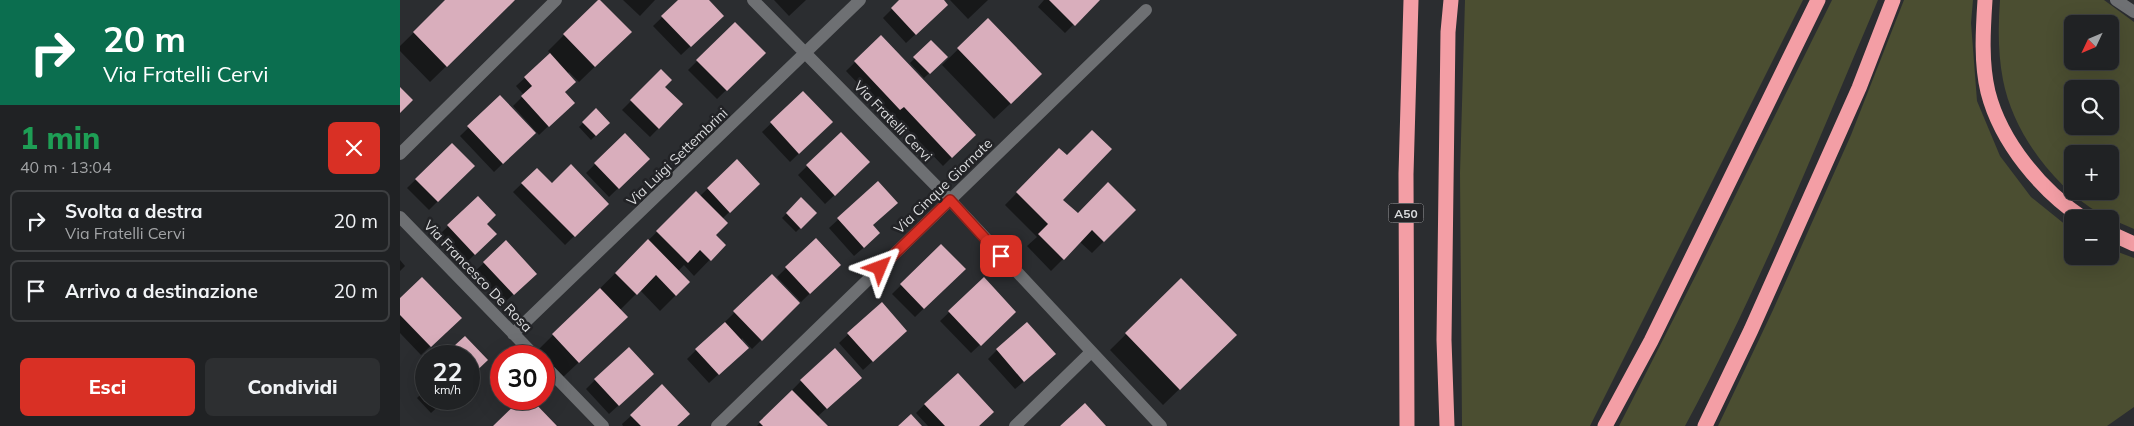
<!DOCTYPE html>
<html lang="it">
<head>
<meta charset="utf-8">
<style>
	:root { --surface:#202224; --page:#2d2f31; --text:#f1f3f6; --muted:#a2a4a6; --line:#3d3f41; --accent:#d93025 }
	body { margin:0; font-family:Mulish,sans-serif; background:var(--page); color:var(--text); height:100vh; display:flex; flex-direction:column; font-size:19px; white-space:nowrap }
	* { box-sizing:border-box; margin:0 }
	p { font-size:16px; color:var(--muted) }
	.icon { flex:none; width:28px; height:28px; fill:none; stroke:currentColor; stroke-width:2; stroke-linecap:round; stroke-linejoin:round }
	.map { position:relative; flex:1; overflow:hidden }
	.side { display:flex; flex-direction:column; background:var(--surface); width:400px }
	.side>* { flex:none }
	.guide { background:#0b6e4f; color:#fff; overflow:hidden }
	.needle { width:32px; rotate:226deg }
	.buttons { position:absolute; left:1664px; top:15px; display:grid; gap:10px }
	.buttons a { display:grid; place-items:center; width:55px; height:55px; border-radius:8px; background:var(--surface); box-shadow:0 5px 20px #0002,0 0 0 1px var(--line); font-size:25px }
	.speed { position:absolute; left:15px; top:345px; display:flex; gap:10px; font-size:25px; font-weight:700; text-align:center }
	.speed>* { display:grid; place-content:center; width:65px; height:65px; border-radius:50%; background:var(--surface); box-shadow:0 5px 20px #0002,0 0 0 1px var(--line); line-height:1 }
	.speed small { font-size:12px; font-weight:400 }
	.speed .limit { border:8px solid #d22; background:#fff; color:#111 }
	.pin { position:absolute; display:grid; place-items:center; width:42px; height:42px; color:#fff; margin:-21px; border-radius:10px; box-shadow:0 2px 8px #0006 }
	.me { position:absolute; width:55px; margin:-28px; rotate:46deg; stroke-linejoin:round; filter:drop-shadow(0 0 4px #0008) }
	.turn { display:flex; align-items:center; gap:18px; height:105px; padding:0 20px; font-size:22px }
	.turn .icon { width:65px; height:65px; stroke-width:2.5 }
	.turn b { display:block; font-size:35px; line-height:42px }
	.round { display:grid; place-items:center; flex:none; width:52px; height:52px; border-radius:8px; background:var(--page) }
	.overview { display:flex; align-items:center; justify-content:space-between; height:85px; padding:0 20px }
	h1 { font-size:30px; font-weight:800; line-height:38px; color:#1e9e55 }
	.primary-button { display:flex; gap:10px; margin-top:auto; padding:10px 20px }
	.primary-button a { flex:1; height:58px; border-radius:8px; background:var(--accent); color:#fff; font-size:20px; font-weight:800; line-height:58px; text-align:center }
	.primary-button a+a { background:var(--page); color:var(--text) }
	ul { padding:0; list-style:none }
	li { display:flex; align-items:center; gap:15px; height:62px; margin:0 10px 8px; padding:0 10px; border:2px solid var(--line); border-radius:8px }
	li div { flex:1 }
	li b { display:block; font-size:19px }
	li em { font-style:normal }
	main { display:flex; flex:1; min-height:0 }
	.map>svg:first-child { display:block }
</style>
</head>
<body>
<main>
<section class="side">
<div class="guide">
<div class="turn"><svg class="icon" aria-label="right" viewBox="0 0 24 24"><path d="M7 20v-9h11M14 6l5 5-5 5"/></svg><div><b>20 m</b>Via Fratelli Cervi</div></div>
</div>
<div class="overview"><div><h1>1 min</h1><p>40 m · 13:04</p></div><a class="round" style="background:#d93025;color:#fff"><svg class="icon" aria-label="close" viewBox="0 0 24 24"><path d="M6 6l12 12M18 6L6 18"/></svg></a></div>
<ul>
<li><svg class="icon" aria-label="right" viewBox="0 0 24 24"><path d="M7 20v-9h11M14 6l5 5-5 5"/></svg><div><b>Svolta a destra</b><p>Via Fratelli Cervi</p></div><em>20 m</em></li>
<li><svg class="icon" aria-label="arrive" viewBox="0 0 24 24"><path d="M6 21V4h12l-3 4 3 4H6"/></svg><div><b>Arrivo a destinazione</b></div><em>20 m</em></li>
</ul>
<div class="primary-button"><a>Esci</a><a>Condividi</a></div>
</section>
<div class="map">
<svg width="1734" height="426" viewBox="0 0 1734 426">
	<rect width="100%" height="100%" fill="#2b2d30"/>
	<path fill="#4b4e31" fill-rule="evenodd" d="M1065,0H1403L1190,426H1062L1060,173Z
		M1432,0H1478C1417,143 1359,289 1285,426H1219L1300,267Z
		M1504,0H1573L1571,23L1577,101L1600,156L1631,197L1672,230V256H1710V249L1734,258V407L1707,426H1318L1373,310L1451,135Z
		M1600,0H1704L1734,22V229C1723,224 1710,219 1699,213C1653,186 1613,132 1603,80C1598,54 1598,27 1600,0ZM1672,24H1710V61H1672ZM1672,89H1710V126H1672ZM1672,154H1710V191H1672Z"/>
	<path fill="#0007" d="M47,0H114L30,82L0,51V46Z
		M223,0H255L240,16Z
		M280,0H307L313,25L281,55L253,26Z
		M374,0H406L389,16Z
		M501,0H542L547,5L506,43L483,18Z
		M550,0H588L568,19Z
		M644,0H698L665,33L638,7Z
		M588,20L625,90L594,119L542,65Z
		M335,24L364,53L317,99L288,70Z
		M164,35L214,48L179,82L169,72L167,74L164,111L139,135L113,106L124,95L116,86L151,54L148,51Z
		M481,37L574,135L543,166L494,115L491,118L446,71Z
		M531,42L546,57L524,78L510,63Z
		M261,71L264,87L282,104L250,137L222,110Z
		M403,93L422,131L390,162L362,132Z
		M100,97L134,133L94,172L60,136Z
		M196,110L208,123L191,140L179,127Z
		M441,133L460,171L425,204L398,175Z
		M225,135L248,159L209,197L186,173Z
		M52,144L73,166L29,210L7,188Z
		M659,150L661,200L678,215L735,210L692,253L680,242L651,271L627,246L637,237L605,205Z
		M336,161L358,184L322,219L314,235L324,245L294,276L284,265L278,271L289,282L260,311L240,290L220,310L210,333L162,378L144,359V356L137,351L296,193L299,197Z
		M137,169L152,185L207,204L165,245L113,192Z
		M478,183L470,242L454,256L429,228Z
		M78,197L86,224L95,234L66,263L39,235Z
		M401,199L415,213L396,232L382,218Z
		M415,240L439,265L401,302L377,277Z
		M541,246L564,269L515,317L492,294Z
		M0,260L5,266L0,271Z
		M84,263L126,282L104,303L75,271Z
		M372,276L399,303L352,349L342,338L338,356L309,383L287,359Z
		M584,279L615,312L571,353L540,321Z
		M781,280L835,335L763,405L710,350Z
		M0,299L60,318L21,355L0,333Z
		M481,303L497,339L463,370L439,343Z
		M597,350L645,363L615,389L588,359Z
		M195,380L244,382L209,414L186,389Z
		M401,381L451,386L417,417L426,426H357Z
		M26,389V399H46L31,413L17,398Z
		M525,404L578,426H528L516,413Z
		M231,416L276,426H223L222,424Z"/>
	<path fill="#d9aebc" d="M45,0H115L47,67L13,32Z
		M198,0H200L232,32L195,67L163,34Z
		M278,0H309L324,16L291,47L261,16Z
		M499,0H544L548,5L516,35L491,8Z
		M649,0H700L675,26Z
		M588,18L642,74L611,104L557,48Z
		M335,22L366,53L327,91L296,60Z
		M481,35L576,135L552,158L504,107L500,110L454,61Z
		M531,40L548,57L530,74L513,57Z
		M150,53L176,82L165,92L175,103L149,127L121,96L132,86L124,77Z
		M261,69L272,80L265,87L283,104L259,129L230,100Z
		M0,87L13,100L0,113Z
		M403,91L433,122L399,154L370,122Z
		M100,95L136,133L103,164L67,126Z
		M196,108L210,123L196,136L182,122Z
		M692,130L712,149L663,200L678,213L708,182L736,210L704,242L692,230L664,260L638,234L648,224L616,192L659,148L667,155Z
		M441,132L470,162L435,196L406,165Z
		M225,133L250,159L219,189L194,163Z
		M52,143L75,166L38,202L15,179Z
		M337,159L360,184L330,213L307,188Z
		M171,164L209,204L175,237L121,183L137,168L152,183Z
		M478,181L498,203L473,225L480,233L464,248L437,218Z
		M296,191L328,223L316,235L326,245L311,261L300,250L288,263L256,231Z
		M78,196L96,215L87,224L97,234L75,255L47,225Z
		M401,197L417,213L401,229L386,213Z
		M416,238L441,265L410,294L385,267Z
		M248,239L290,282L276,296L256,275L237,295L215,273Z
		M106,240L137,274L114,295L83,262Z
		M541,244L566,269L524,309L500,284Z
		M372,274L400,303L362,341L333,311Z
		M22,277L62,318L31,347L0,315V298Z
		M584,277L616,312L581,346L548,311Z
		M781,278L837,335L780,390L725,333Z
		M200,288L228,317L179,363L152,334Z
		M482,302L507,331L473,362L447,333Z
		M325,322L349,348L319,375L295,349Z
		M627,322L656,354L624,382L596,349Z
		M65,336L88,360L69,378V356H43Z
		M229,347L254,374L219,406L194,379Z
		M435,348L462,378L427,409L400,380Z
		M558,373L594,412L579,426H545L524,404Z
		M262,384L290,414L277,426H241L230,415Z
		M392,390L428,426H363L359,422Z
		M121,399H131L157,426H93Z
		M685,403L706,426H660Z
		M511,414L522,426H498Z"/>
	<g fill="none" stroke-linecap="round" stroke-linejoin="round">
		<path stroke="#6e7073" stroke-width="12" d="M353,0L550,200L761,426
			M1716,0L1734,12
			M0,154L156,0
			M0,217L135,356
			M113,334L460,0
			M144,365L203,426
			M317,426L746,10
			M615,426L691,352"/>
		<path stroke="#f39ea5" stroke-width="15" d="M1585,0C1583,30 1581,63 1588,92C1601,143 1642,191 1684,219
			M1710,233L1734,244
			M1007,426L1006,174L1011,0
			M1047,426L1044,340L1048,32L1051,0
			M1205,426L1251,341L1418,0
			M1305,426L1351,330L1459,88L1493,0"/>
	</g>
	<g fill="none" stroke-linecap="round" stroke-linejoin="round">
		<defs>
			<path id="route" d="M480,268L550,200L601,256"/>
		</defs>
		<use href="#route" stroke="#8d1f18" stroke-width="12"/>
		<use href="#route" stroke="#d93025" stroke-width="9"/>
	</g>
	<g text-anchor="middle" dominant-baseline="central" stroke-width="5" stroke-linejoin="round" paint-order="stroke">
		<rect fill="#222326" stroke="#a3a4a6" stroke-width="1" x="988.5" y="203.5" width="35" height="19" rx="4"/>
		<g font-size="12" font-weight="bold" fill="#dadbdd">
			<text x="1006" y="213">A50</text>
		</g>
		<g font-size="14" fill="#dadbdd" stroke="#222326">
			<text transform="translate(493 121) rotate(46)">Via Fratelli Cervi</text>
			<text transform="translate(277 157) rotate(-44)">Via Luigi Settembrini</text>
			<text transform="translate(543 186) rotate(-44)">Via Cinque Giornate</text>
			<text transform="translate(78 276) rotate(46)">Via Francesco De Rosa</text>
		</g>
	</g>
</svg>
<div class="buttons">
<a><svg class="needle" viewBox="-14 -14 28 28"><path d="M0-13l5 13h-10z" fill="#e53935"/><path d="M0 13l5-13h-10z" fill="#a2a4a6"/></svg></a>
<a><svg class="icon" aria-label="search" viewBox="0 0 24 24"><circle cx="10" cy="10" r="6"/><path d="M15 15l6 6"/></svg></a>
<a>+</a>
<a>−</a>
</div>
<div class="speed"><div>22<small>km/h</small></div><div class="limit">30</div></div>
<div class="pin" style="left:601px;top:256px;background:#d93025"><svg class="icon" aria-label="arrive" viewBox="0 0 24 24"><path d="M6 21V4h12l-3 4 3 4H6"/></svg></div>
<svg class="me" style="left:480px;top:268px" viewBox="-20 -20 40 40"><path d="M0-17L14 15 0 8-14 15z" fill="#d93025" stroke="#fff" stroke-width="4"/></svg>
</div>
</main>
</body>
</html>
